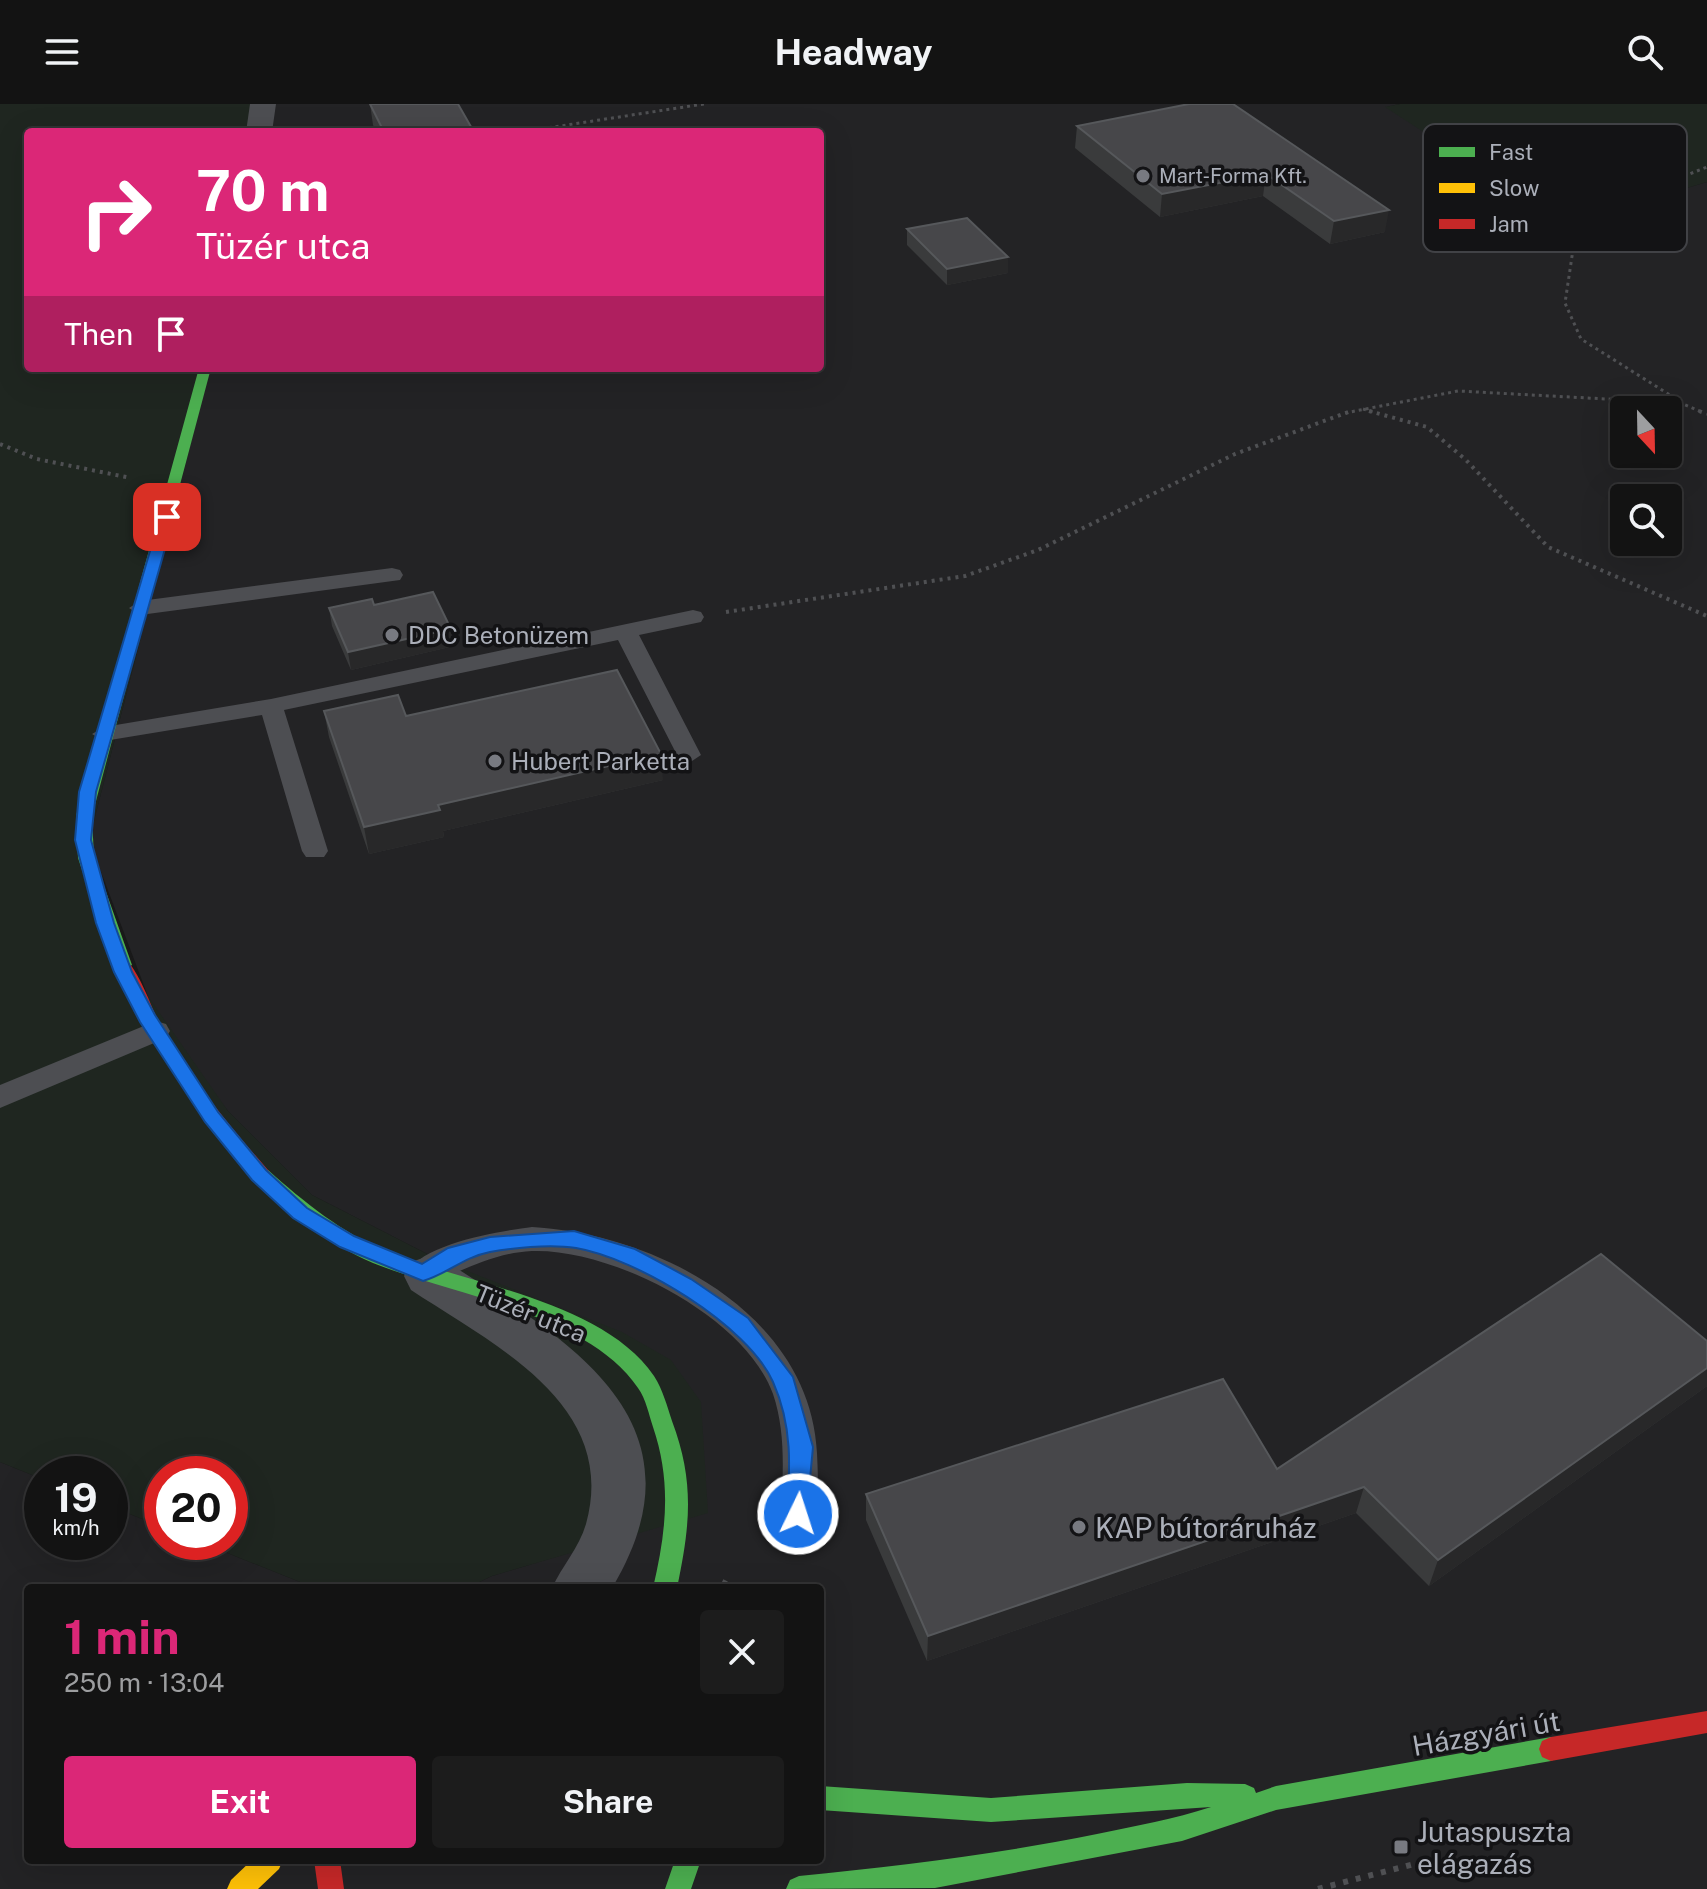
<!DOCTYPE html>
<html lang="en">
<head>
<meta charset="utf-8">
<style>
	:root { --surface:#131313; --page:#1c1c1c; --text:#f1f3f6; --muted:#9d9ea0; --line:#323233; --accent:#db2777 }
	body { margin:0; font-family:"Public Sans",sans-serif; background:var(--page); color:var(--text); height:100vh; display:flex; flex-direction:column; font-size:30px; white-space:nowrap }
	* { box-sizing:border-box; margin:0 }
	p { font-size:26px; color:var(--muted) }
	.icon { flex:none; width:44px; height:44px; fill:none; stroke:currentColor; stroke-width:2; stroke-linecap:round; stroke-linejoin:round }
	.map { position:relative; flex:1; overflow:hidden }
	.details { position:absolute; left:24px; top:1480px; width:800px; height:280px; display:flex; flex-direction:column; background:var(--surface); border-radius:8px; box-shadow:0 8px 32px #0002,0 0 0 2px var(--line) }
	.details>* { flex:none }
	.top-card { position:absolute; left:24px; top:24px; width:800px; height:244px; border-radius:8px; box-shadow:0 8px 32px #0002,0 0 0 2px var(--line); background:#db2777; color:#fff; overflow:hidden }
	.needle { width:52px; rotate:158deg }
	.controls { position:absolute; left:1610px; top:292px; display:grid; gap:16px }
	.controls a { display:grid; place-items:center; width:72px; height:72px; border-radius:8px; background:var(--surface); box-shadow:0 8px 32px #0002,0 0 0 2px var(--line); font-size:40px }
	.speed { position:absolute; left:24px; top:1352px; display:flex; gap:16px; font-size:40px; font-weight:700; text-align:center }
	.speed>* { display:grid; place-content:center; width:104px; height:104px; border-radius:50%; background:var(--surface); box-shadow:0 8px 32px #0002,0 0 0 2px var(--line); line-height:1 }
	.speed small { font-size:20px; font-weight:400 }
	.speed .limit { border:12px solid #d22; background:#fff; color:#111 }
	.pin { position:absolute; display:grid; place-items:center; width:68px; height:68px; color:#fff; margin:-34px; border-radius:16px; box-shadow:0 4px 12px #0006 }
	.me { position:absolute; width:88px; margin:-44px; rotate:4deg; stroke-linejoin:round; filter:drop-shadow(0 0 6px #0008) }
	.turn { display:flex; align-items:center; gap:28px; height:168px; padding:0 40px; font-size:36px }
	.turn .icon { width:104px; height:104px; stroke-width:2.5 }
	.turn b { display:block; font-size:56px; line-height:68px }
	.then { display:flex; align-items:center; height:76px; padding:0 40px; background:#0003; gap:16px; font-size:30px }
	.round { display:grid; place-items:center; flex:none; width:84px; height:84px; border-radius:8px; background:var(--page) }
	.overview { display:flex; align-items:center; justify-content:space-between; height:136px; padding:0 40px }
	h1 { font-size:48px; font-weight:700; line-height:60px; color:var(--accent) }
	.button { display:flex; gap:16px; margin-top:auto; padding:16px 40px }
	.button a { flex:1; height:92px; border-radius:8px; background:var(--accent); color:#fff; font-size:32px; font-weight:700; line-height:92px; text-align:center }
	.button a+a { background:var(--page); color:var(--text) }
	header { display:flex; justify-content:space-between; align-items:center; height:104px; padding:0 40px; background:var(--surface); font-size:36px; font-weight:700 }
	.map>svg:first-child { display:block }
</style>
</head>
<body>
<header><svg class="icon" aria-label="menu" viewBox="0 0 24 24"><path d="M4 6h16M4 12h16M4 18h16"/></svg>Headway<svg class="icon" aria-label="search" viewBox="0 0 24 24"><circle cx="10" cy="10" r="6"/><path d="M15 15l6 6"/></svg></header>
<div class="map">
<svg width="1707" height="1785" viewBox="0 0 1707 1785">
	<rect width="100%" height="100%" fill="#191919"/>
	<path fill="#232325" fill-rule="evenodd" d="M269,0H1399L1387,3L1566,119L1707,78V1785H0V1358L42,1375V1438H110V1402L162,1423V1438H200L315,1484H28V1756H820V1484H467L492,1472L572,1448L437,1155L312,1091L228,1007L160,924L89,736L210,264H820V28H265ZM1624,306H1668V350H1624ZM1624,394H1668V438H1624Z"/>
	<path fill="#1f2620" d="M0,0H269L265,28H28V264H210L89,736L129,865L228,1007L312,1091L437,1155L622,1228L671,1256L701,1298L708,1409L492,1472L467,1484H315L200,1438H230V1370H162V1423L110,1402V1370H42V1375L0,1358Z
		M1400,0H1707V78L1566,120L1385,3Z"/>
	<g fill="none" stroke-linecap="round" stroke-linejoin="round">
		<path stroke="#4f5053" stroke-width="3" stroke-dasharray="3 4" stroke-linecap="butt" d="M521,28L704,0
			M1681,298L1581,235L1565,199L1574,139L1607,103L1707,63
			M1363,305L1376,309
			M1345,309L1458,287L1681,299L1704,309"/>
		<path stroke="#4f5053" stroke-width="4" stroke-dasharray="3 5" stroke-linecap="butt" d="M1369,307L1427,323L1466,356L1548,443L1707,512
			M1699,307L1707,310
			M0,340L37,355L131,374
			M726,508L965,472L1038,446L1235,350L1351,307"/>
		<path stroke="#4f5053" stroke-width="6" stroke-dasharray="5 8" stroke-linecap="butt" d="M722,1478L734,1484
			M1318,1785L1414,1760"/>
		<path fill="#4d4e52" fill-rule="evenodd" d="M392,464L400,466L403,471L400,476L140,511L129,504L140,497Z
			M693,506L701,508L704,513L701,518L639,531L701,651L689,659L677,651L618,536L284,606L328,747L324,753H306L302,747L262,611L104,637L92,630L104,623L271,595Z
			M156,917L166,920L170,927L166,934L0,1004V981Z
			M532,1123C657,1130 810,1210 817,1349C818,1372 820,1400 810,1421L798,1425L786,1421L781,1410C783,1370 786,1328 773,1290C745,1212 611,1144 532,1147C491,1149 461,1169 423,1181L412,1178L407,1169C423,1139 501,1127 532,1123Z"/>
		<path fill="#4d4e52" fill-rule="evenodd" d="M250,0H276L272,28H246Z
			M429,1152L447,1158C569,1237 712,1317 612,1484H552C562,1462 579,1444 586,1420C619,1300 494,1241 411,1186L404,1172L411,1158Z"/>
		<path fill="#4caf50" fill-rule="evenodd" d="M199,264H211L92,712L94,754L132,861L123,867L114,861L78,754L76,712Z
			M261,1064L268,1066C304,1098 342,1129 388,1148C467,1180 603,1197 654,1272C663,1286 667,1302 672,1317C695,1378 690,1422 677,1484H653C666,1428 672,1379 653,1323C649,1311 646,1295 638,1284C587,1209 452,1191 373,1159C328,1140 290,1109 254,1076L251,1071L254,1066Z
			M1551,1633L1560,1637L1563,1645L1560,1653L1551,1657L1276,1706L1182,1737L935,1784L786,1785L790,1776L799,1772C899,1762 999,1750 1097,1730C1136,1722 1174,1715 1211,1703L991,1718L820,1706V1682L991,1694L1187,1679L1245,1680L1254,1684L1256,1689L1276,1682Z
			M675,1756H701L691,1785H665Z"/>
		<path fill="#ffc107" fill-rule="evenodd" d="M252,1756H283L279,1765L258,1785H227L231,1776Z"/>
		<path fill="#c62828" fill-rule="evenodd" d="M123,855C135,858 150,899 156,912C185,968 226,1018 268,1066L271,1071L268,1076H254C197,1010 150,941 114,861Z
			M1707,1607V1629L1551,1657L1542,1653L1539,1645L1542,1637L1551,1633Z
			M314,1756H340L344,1785H318Z"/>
	</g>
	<path fill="#3a3b3c" d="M370,0L474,28H377L373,21Z
		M1189,0L1385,128L1330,140L1263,92L1160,113L1075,44L1077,22Z
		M907,125L1008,169L947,181L907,141Z
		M374,501L454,542L351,566L332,522L329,504Z
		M324,607L406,612L663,676L443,727L444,733L369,750L329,633Z
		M1707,1237V1282L1429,1482L1356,1409L927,1557L866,1416V1390L1277,1365Z"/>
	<path fill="#282829" d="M1266,70L1263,92L1160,113L1162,90Z
		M1389,106L1385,128L1330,140L1334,117Z
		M1008,153V169L947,181V165Z
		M451,525L454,542L351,566L348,548Z
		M661,650L663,676L443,727L444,733L369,750L364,723L438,701Z
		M1707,1264V1282L1429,1482L1438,1456Z
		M1364,1383L1356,1409L927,1557L928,1532Z"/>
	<path fill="#47474a" stroke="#56585b" stroke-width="2" d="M370,0H458L474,28H384Z
		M1189,0H1233L1389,106L1334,117L1266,70L1162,90L1077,22Z
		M967,114L1008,153L947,165L907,125Z
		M433,488L451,525L348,548L329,504L372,495L374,501Z
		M617,566L661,650L438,701L440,706L364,723L324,607L398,591L406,612Z
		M1601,1150L1707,1237V1264L1438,1456L1364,1383L928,1532L866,1390L1223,1275L1277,1365Z"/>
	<path fill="#1a73e8" stroke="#114b97" stroke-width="2" d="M167,409L174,413L96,688L91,736L114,819L132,868L155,911L218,1008L266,1066L307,1104L354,1132L422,1160L448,1144L490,1133L574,1127L635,1145L691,1175L748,1214L793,1273L813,1343L806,1417L798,1420L790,1417L787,1410C790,1364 793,1323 773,1278C748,1221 636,1154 576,1144C551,1140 514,1144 490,1148C464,1153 447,1170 423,1177L340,1143L293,1114L252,1076L205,1018L140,918L114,868L96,819L75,736L79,688L160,413Z"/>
	<g fill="#787a81" stroke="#131315" stroke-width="3">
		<circle cx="1143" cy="72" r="8"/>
		<circle cx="392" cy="531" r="8"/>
		<circle cx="495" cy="657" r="8"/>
		<circle cx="1079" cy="1423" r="8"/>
		<rect x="1393" y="1735" width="16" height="16" rx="4"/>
	</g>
	<g text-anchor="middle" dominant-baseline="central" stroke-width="7" stroke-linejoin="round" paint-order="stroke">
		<g font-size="20" fill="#abafb9" stroke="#131315" text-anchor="start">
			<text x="1159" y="72">Mart-Forma Kft.</text>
		</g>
		<g font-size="24" fill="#abafb9" stroke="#131315" text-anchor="start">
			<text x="408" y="531">DDC Betonüzem</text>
			<text x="511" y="657">Hubert Parketta</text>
		</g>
		<g font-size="24" fill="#abafb9" stroke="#131315">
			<text transform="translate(531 1209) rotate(22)">Tüzér utca</text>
		</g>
		<g font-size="28" fill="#abafb9" stroke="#131315" text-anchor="start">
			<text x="1095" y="1423">KAP bútoráruház</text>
			<text x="1417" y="1727">Jutaspuszta<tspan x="1417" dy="32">elágazás</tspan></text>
		</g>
		<g font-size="28" fill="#abafb9" stroke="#131315">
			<text transform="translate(1486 1629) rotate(-10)">Házgyári út</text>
		</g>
	</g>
	<rect x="1423" y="20" width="264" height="128" rx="12" fill="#131315" stroke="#414246" stroke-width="2"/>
	<rect x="1439" y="43" width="36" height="10" fill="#4caf50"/>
	<rect x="1439" y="79" width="36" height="10" fill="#ffc107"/>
	<rect x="1439" y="115" width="36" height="10" fill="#c62828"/>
	<g font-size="22" fill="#abafb9">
		<text x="1489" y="56">Fast</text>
		<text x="1489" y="92">Slow</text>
		<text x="1489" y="128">Jam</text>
	</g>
</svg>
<div class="controls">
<a><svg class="needle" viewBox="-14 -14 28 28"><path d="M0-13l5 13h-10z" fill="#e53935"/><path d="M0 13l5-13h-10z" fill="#9d9ea0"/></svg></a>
<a><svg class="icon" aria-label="search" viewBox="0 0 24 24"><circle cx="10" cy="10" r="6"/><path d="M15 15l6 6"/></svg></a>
</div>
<div class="speed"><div>19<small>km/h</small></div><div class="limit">20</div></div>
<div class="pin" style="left:167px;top:413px;background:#d93025"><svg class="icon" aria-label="arrive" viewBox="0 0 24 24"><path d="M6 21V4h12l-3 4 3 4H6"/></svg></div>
<svg class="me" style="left:798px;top:1410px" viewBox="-20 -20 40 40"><circle r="17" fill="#1a73e8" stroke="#fff" stroke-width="3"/><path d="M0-11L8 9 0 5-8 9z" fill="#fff"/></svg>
<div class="top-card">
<div class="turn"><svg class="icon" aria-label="right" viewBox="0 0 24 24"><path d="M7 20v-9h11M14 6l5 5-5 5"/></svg><div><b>70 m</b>Tüzér utca</div></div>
<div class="then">Then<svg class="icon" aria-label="arrive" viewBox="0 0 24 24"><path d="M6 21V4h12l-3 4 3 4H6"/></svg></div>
</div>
<section class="details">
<div class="overview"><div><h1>1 min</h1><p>250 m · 13:04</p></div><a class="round"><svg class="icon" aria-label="close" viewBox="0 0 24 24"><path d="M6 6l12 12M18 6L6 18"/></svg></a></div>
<div class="button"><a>Exit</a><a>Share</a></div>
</section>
</div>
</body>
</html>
